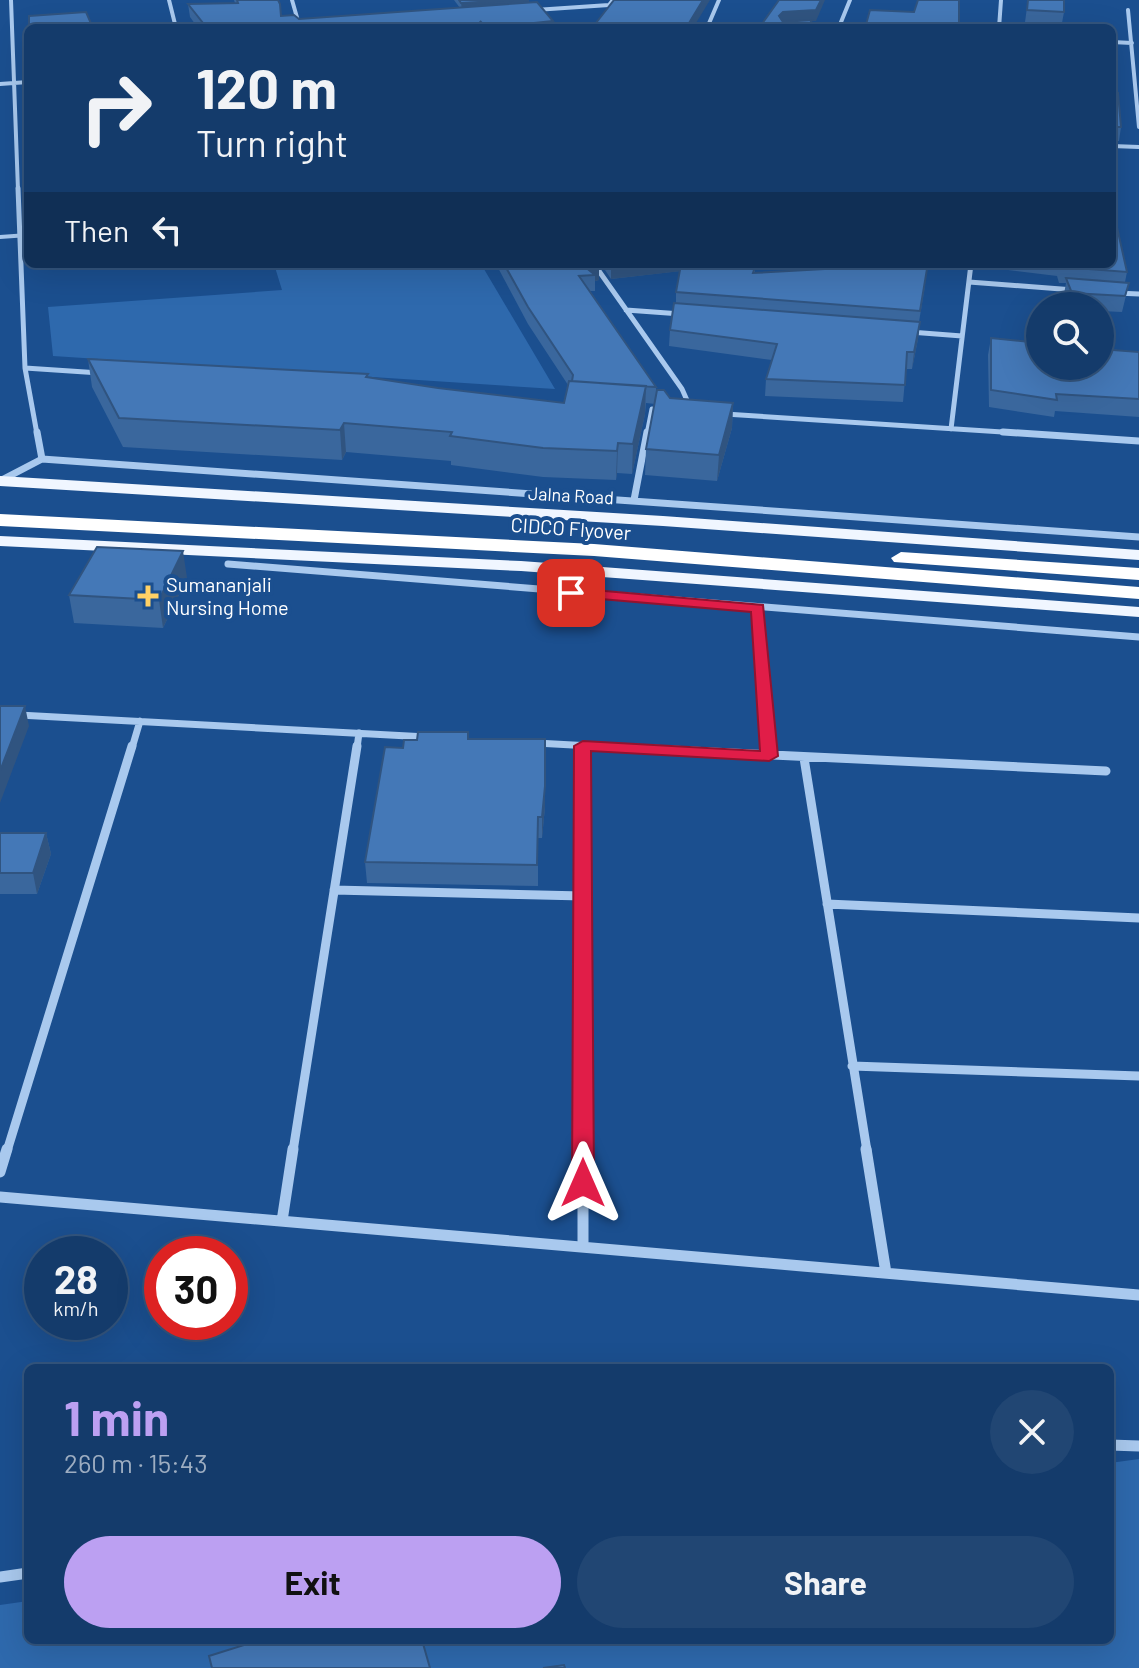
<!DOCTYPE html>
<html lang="en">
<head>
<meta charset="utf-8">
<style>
	:root { --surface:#143b6b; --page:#214673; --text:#f1f3f6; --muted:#9dadc1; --line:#33557e; --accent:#bca0f2 }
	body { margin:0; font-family:Barlow,sans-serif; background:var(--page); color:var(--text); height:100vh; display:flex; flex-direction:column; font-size:30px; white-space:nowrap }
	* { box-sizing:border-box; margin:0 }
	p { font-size:26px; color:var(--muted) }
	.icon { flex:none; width:44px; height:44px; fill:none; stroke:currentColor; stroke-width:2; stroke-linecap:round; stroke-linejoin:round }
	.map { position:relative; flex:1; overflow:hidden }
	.side { position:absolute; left:24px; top:1364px; width:1090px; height:280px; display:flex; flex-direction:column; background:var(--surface); border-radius:12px; box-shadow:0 8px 32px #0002,0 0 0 2px var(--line) }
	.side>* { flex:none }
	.guide { position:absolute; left:24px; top:24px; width:1092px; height:244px; border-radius:12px; box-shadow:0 8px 32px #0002,0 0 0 2px var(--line); background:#143b6b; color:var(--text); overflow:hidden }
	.controls { position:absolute; left:1026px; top:292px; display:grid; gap:16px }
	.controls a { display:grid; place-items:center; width:88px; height:88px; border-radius:50%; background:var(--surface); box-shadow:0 8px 32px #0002,0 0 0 2px var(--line); font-size:40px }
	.speed { position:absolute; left:24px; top:1236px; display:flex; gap:16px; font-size:40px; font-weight:700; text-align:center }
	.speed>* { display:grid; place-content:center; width:104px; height:104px; border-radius:50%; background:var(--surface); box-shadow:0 8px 32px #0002,0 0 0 2px var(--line); line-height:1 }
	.speed small { font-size:20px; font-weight:400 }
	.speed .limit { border:12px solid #d22; background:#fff; color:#111 }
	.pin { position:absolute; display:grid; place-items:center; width:68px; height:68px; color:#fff; margin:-34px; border-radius:16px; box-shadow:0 4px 12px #0006 }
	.me { position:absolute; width:88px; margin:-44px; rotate:0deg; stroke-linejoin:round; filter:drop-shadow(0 0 6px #0008) }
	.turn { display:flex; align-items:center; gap:28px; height:168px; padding:0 40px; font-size:36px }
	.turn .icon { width:104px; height:104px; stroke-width:2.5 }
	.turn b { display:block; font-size:56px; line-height:68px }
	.then { display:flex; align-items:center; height:76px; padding:0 40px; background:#0003; gap:16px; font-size:30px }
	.round { display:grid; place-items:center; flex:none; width:84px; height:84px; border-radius:42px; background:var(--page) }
	.headline { display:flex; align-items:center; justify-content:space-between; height:136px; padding:0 40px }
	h1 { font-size:48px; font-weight:700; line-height:60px; color:var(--accent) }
	.button { display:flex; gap:16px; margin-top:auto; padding:16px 40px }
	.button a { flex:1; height:92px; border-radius:48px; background:var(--accent); color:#111; font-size:32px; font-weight:700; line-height:92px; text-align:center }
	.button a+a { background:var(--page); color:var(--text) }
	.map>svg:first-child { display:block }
</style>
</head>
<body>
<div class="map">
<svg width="1139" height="1668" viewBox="0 0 1139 1668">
	<rect width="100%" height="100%" fill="#1b4f8f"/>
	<path fill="#2e69ad" d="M274,264H481L555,389L53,356L48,307L282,290Z
		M1139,1459V1668H0V1605L28,1601V1640H1110V1463Z"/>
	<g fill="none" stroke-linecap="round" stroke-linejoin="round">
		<path stroke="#a9c9ee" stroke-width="4" d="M0,237L28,235"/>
		<path stroke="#a9c9ee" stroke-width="4" d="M11,0L18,190
			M169,0L176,28
			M292,0L300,28
			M535,10L609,5L613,0
			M1128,10L1139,127
			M839,27L850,0
			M707,28L719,0
			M783,28L841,24
			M999,28L1001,0
			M1112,42L1132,43
			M0,84L28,82
			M1112,146L1139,147"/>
		<path stroke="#a9c9ee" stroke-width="5" d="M18,188L25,368L37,434
			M594,264L682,389L690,407
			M969,282L1074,290
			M1116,293L1139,294
			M626,310L681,314
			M910,332L962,336
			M25,368L100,373
			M725,414L1034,434
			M951,429L971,264
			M647,434L652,409"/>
		<path stroke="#a9c9ee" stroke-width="7" d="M37,432L42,459
			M1003,432L1139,441
			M0,481L42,459L1139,537
			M634,500L647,432
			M228,564L1139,637
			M758,608L768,748
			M0,714L427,737
			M536,743L628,748
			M132,748L140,721
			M357,748L359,733"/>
		<path stroke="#a9c9ee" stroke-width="9" d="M583,746V1151
			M588,746L1106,771
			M768,746L769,756
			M804,758L867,1151
			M334,890L583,896
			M827,904L1139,918
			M852,1066L1139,1076
			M7,1151L132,746
			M293,1151L357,746"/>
		<path stroke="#a9c9ee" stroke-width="11" d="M583,1149V1247
			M866,1149L886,1273
			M0,1172L7,1149
			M0,1197L1139,1295
			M282,1221L293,1149
			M1110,1445L1139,1446
			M0,1577L28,1573"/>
		<path fill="#f0f6ff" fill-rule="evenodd" d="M0,476L663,516L1139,550V560L663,526L0,486Z
			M0,536L521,561L1139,607V617L521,571L0,546Z"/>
		<path fill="#fff" fill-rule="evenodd" d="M0,514L594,544L1139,587V599L594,556L0,526Z
			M901,552L1139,568V580L894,562L891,558Z"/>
	</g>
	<path fill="#3a679d" d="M234,0H278L281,16L299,19L460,8L454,0H529V3L553,21V28H198L190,17L188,4L235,3Z
		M1028,0L1064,12L1062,23L1025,22Z
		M1112,93L1121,127L1119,141H1112Z
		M496,264H599V280L595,281V291H590L656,387V397L733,403L732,428L717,481L645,475L646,449L655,404L646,403L645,414L632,474L617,473L616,480L543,477L451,465V461L346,452L342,460L123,447L92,387L88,359L368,374V377L438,388L564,403L568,385L528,324Z
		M601,264H723L755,267V273L842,268L843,264H926L925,285L919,322H920L918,339L912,369H906L903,402L765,396L766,379L772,360L669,346L670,330L676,303V292L680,271L611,279Z
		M1009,264H1112L1127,272L1125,282L1129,283L1122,312L1100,311V306H1069L1064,294L1066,283H1059L1057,276L1008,270Z
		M991,338L1139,352V417L1055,411L1054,417L989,407L988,355Z
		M187,578L163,628L74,623L69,595Z
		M469,739L545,807L542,838H538V886L367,883L365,862Z
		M0,833H46L51,854L37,894H0Z"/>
	<path fill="#305480" d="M513,0H529V5L462,10L461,3Z
		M703,0H710L693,28H686Z
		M821,0H825L816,21H812L811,28L783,23L779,16L783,12Z
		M553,21V28H486Z
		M611,264H683L682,271L611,279Z
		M599,265V280L595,281V275L584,266Z
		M920,322L918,339L912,369L914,352Z
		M646,386L645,414L632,474L633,444Z
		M733,403L732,428L717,481L719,455Z
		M344,423L346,452L342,460L340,430Z
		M618,443L617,473L616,480L617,451Z
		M183,551L187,578L163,628L159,600Z
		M25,706L29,726L0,803V771Z
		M545,739V807L542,838V817Z
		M46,833L51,854L37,894L33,873Z"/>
	<path fill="#4478b7" stroke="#305480" stroke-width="2" d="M237,0H278L280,4L281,16L294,15L299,19L537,2L553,21L486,28L480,21L484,28H207L188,4L238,3Z
		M459,0H513L461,3Z
		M614,0H703L686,28H592Z
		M779,0H821L816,10L783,12L779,16L783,22L812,20L808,28H759Z
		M918,0H959V28H961H865L870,10L914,12Z
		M1028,0H1064V12L1027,10Z
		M86,12L93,28H29V16Z
		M1112,93H1118L1121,127H1112Z
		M1112,205L1127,272L1062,267L1061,264H1112Z
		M504,264H599L584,266L595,275L579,276L656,387L572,381L573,375L528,307Z
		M681,264H723L755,267L753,273L842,268L843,264H924L923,269H927L920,311L676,292Z
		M1066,278L1129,283L1125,296L1072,293Z
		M674,303L920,322L914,352H907L905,385L766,379L777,344L670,330Z
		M991,338L1040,343V366H1100V349L1139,352V399L1056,394L1057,400L991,390Z
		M88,359L368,374L366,377L438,388L564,403L569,381L646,386L633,444L618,443L617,451L543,448L450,436L452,432L344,423L340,430L119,418Z
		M657,390H664L670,398L733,403L719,455L646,449Z
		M97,547L183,551L159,600L69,595Z
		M0,706H25L0,771Z
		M418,732H468V739H545V786L542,817H538L537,865L365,862L385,747L403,748L404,740H417Z
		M0,833H46L33,873H0Z
		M260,1640H422L430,1668H212L209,1656Z
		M564,1665L565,1668H543Z"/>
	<path fill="#e11d48" stroke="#92132f" stroke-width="2" d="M571,588L763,605L778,756L769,761L591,751L594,1183L583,1192L572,1183L574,746L583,741L760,751L751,612L566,596L564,593Z"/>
	<path fill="#ffd166" stroke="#1b4f8f" stroke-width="3" d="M144 584h8v8h8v8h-8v8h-8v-8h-8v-8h8z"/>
	<g text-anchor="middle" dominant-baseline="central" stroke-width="8" stroke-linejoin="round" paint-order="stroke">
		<g font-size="18" fill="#fff" stroke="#1b4f8f">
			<text transform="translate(571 495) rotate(3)">Jalna Road</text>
		</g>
		<g font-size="20" fill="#fff" stroke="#1b4f8f">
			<text transform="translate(571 528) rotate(4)">CIDCO Flyover</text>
		</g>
		<g font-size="20" fill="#fff" stroke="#1b4f8f" text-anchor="start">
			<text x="166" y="584">Sumananjali<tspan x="166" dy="23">Nursing Home</tspan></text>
		</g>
	</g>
</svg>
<div class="controls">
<a><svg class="icon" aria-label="search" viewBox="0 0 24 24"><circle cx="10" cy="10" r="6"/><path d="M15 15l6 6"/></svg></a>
</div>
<div class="speed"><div>28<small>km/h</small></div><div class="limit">30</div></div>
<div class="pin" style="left:571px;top:593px;background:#d93025"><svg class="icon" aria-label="arrive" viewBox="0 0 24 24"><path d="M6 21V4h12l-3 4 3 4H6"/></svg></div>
<svg class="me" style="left:583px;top:1183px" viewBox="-20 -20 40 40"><path d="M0-17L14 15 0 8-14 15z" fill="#e11d48" stroke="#fff" stroke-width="4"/></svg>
<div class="guide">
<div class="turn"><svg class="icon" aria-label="right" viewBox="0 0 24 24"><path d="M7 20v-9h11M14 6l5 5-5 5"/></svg><div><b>120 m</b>Turn right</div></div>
<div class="then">Then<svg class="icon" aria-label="left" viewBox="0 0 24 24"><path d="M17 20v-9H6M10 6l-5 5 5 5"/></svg></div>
</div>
<section class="side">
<div class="headline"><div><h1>1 min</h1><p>260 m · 15:43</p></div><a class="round"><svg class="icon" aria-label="close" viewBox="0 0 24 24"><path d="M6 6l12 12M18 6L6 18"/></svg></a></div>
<div class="button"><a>Exit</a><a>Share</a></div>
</section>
</div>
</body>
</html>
